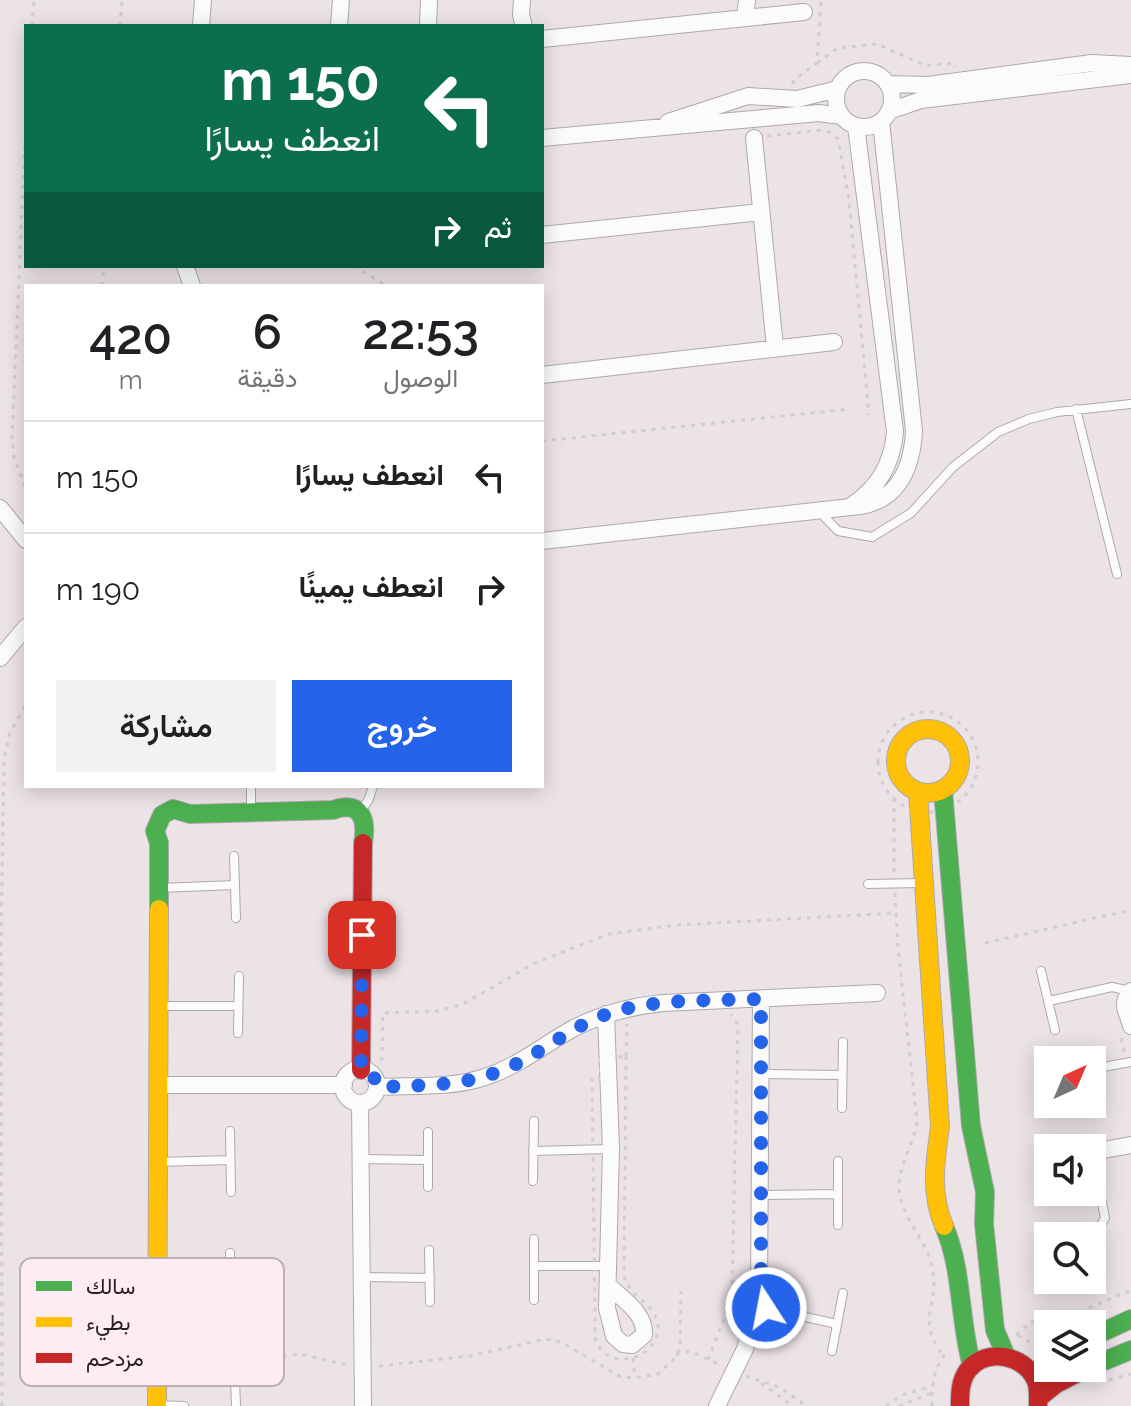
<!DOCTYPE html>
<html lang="ar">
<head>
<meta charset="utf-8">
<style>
	:root { --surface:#fff; --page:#f2f2f2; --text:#202124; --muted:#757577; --line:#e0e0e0; --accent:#2563eb }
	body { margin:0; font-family:Raleway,Vazirmatn,sans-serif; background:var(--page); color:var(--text); direction:rtl; height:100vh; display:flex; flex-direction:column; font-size:30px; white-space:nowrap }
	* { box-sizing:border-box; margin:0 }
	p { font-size:26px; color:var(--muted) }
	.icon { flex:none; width:44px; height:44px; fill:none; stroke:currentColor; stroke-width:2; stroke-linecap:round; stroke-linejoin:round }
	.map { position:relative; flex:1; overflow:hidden; direction:ltr }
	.details { position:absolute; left:24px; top:284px; width:520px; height:504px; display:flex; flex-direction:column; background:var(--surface); border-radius:0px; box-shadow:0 4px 20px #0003; direction:rtl }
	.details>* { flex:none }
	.top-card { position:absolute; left:24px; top:24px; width:520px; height:244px; border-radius:0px; box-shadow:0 4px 20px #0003; direction:rtl; background:#0b6e4f; color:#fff; overflow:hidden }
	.needle { width:52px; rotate:44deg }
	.fabs { position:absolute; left:1034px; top:1046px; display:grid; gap:16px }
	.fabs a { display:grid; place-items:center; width:72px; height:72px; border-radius:0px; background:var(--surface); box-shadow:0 4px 20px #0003; font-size:40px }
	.pin { position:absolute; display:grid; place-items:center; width:68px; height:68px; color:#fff; margin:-34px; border-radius:16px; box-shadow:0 4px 12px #0006 }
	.me { position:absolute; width:88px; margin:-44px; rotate:349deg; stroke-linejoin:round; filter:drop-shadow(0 0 6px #0008) }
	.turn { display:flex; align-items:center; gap:28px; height:168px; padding:0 32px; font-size:36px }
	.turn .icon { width:104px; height:104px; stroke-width:2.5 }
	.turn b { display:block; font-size:56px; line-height:68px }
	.then { display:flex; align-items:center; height:76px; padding:0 32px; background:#0003; gap:16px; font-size:30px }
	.eta { display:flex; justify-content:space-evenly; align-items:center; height:136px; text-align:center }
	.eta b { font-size:48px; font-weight:600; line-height:56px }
	.action { display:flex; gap:16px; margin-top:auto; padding:16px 32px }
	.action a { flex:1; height:92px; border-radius:0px; background:var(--accent); color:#fff; font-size:32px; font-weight:600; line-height:92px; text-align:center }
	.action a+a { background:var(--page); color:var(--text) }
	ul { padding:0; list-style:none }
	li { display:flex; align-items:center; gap:24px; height:112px; padding:0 32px; border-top:2px solid var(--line) }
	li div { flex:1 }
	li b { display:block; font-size:30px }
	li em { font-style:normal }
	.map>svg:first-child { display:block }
</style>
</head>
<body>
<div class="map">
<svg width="1131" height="1406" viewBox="0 0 1131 1406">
	<rect width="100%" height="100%" fill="#ece3e7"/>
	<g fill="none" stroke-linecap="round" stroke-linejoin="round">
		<defs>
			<path id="lane" d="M1076,409L1117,574
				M818,510L838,531L872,537L911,513L953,467L998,432L1029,419L1057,412L1131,404
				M251,786V809
				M361,811L369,799L373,786
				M234,856L236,918
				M868,884L921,883
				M159,888L235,885
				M1041,971L1055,1030
				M1049,1001L1112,987L1130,991
				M159,1006H238
				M238,1033L239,976
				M1092,1069L1131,1062
				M761,1074L842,1075
				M1076,1104V1107
				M842,1108L843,1042
				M230,1131L231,1192
				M533,1151L610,1149
				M361,1159L428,1160
				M838,1161V1225
				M158,1162L230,1160
				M533,1181L534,1121
				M428,1187V1132
				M760,1195L838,1194
				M1076,1232L1100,1226L1105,1218L1092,1153
				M429,1250L430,1302
				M230,1253L231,1310
				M534,1266H608
				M362,1277L430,1278
				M158,1279L231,1280
				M534,1300V1239
				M756,1306L837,1324
				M832,1351L843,1293
				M235,1380L236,1406
				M157,1405L184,1406"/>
			<path id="street" d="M522,0L521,15L524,26
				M745,18L747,0
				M201,26L203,0
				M339,26L341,0
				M428,26L429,0
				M542,39L804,12
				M836 99a28 28 0 1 1 56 0a28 28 0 1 1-56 0Z
				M888,84L928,85L1092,63L1131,65
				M889,111L921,100L1131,75
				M668,122L748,96L797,99L838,89
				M542,138L819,113L841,116
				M754,138L775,347
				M542,235L761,212
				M185,266L192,286
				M542,375L834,342
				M851,506C878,488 892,465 895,432L856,126
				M0,508L26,540
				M542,541L860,506C899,500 912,467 914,431L881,121
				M0,658L26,627
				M1131,991C1119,1005 1128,1012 1131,1026
				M606,1014L611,1149L607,1308L614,1336L623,1344L632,1345L644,1335C646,1313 622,1299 608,1285
				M343 1086a17 17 0 1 1 34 0a17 17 0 1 1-34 0Z
				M158,1085H344
				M377,1087C414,1085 452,1089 488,1076C520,1065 545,1044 574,1028C602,1014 632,1006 663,1003L877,993
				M360,1103L363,1406
				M1092,1152L1131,1145
				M717,1406L745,1349L759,1290L761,999"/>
			<path id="fast" d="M943,790L971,1126L985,1192L984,1224L995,1330L1006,1356
				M159,909V843L155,831L162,815L173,809L190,814L333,810C362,800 367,820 363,843
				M944,1226C963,1270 959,1320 972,1366
				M1092,1337L1131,1319
				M1092,1366L1131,1350"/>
			<path id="slow" d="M896 761a32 32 0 1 1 64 0a32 32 0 1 1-64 0Z
				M918,792L940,1127C935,1162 930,1193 944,1226
				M157,1406L159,909"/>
			<path id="jam" d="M361,1070L363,843
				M1040,1397L1056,1384L1087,1368
				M960,1406C960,1393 960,1381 968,1370C987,1347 1025,1355 1036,1381C1039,1389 1038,1398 1038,1406"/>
		</defs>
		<use href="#lane" stroke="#afa8ab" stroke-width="10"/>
		<use href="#street" stroke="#afa8ab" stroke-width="18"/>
		<use href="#fast" stroke="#afa8ab" stroke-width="20"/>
		<use href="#slow" stroke="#afa8ab" stroke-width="20"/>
		<use href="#jam" stroke="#afa8ab" stroke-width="20"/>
		<path stroke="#d1cecf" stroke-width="3" stroke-dasharray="4 6" stroke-linecap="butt" d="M32,26L34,0
			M120,26L122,0
			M817,63L838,48L877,44L926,66L954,63L955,67
			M792,84L795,79L817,63L821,0
			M26,115L12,440L14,457L26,490
			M827,131L838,139L849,200L869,415
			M767,136L822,130
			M354,266L387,286
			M102,286L104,266
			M542,441L850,409
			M878 762a50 50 0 1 1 100 0a50 50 0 1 1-100 0Z
			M894,798V874
			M895,893L898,949L917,1120C915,1143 899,1163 899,1186C900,1218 926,1238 932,1267C941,1306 914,1316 943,1356
			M985,943L1131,910
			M1121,1038L1125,1054
			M626,1056L624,1276C629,1298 656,1303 658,1326C660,1359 607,1373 596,1341C594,1336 595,1327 595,1322L592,1077L601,1078L600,1060Z
			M626,1056L627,1024
			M380,1059H382L383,1013L438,1011L463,1004L535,963L609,934L676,925L896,913
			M1062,1148L1082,1143
			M1016,1335L1031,1322L1063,1319L1131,1290
			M1018,1335L1033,1344L1043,1355
			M173,1354L257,1358L300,1354L347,1365
			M676,1355L690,1351L720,1365
			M633,1358L635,1378
			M708,1360L726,1314L732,1288L738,1025L731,1014
			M379,1366L470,1356L545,1339L561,1342L621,1377L635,1378L658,1374L672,1361L680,1349L681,1291
			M746,1376L779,1387L807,1406
			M1109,1380L1131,1374
			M761,1383L793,1406
			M2,1406L1,938L4,760L10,733L26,704
			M886,1406L902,1395L932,1386
			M899,1406L932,1393
			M932,1406C932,1384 933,1367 949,1350"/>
		<use href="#lane" stroke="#fcfbfb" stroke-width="8"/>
		<use href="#street" stroke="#fcfbfb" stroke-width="16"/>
		<use href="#fast" stroke="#4caf50" stroke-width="18"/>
		<use href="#slow" stroke="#ffc107" stroke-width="18"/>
		<use href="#jam" stroke="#c62828" stroke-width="18"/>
	</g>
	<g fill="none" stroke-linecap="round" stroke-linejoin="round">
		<path stroke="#2563eb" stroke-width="14" stroke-dasharray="0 25.2" d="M362,935L361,1070L374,1077L377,1087C425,1085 469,1087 514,1065C547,1049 574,1025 610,1013C658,998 712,1001 761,999V1270L756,1306L766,1308"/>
	</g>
	<rect x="20" y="1258" width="264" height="128" rx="12" fill="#fdecf3" stroke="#bcaeb4" stroke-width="2"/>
	<rect x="36" y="1281" width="36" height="10" fill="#4caf50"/>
	<rect x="36" y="1317" width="36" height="10" fill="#ffc107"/>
	<rect x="36" y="1353" width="36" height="10" fill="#c62828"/>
	<g font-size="22" fill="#251f22">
		<text x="86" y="1294">سالك</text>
		<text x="86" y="1330">بطيء</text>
		<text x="86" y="1366">مزدحم</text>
	</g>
</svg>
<div class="fabs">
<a><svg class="needle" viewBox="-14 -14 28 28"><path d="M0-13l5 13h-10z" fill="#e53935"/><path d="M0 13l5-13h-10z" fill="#757577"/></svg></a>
<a><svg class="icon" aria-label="sound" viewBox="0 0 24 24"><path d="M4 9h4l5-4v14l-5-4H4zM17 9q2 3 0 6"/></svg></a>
<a><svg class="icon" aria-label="search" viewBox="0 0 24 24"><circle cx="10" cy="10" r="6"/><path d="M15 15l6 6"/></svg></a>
<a><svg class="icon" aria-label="layers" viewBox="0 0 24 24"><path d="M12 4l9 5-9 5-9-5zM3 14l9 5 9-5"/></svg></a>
</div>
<div class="pin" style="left:362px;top:935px;background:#d93025"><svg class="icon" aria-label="arrive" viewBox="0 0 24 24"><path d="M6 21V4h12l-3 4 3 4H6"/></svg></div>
<svg class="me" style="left:766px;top:1308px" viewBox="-20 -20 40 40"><circle r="17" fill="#2563eb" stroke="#fff" stroke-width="3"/><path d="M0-11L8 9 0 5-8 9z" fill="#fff"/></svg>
<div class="top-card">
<div class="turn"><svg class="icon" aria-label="left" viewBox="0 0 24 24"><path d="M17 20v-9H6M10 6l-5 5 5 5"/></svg><div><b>150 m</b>انعطف يسارًا</div></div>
<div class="then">ثم<svg class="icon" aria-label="right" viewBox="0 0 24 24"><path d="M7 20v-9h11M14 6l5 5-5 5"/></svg></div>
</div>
<section class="details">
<div class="eta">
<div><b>22:53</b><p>الوصول</p></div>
<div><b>6</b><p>دقيقة</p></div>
<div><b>420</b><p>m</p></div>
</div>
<ul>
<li><svg class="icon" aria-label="left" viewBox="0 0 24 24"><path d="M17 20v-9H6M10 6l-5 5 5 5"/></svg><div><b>انعطف يسارًا</b></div><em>150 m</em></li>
<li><svg class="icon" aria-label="right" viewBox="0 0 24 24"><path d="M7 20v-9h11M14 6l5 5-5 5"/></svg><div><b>انعطف يمينًا</b></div><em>190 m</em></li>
</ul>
<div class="action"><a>خروج</a><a>مشاركة</a></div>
</section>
</div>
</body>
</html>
